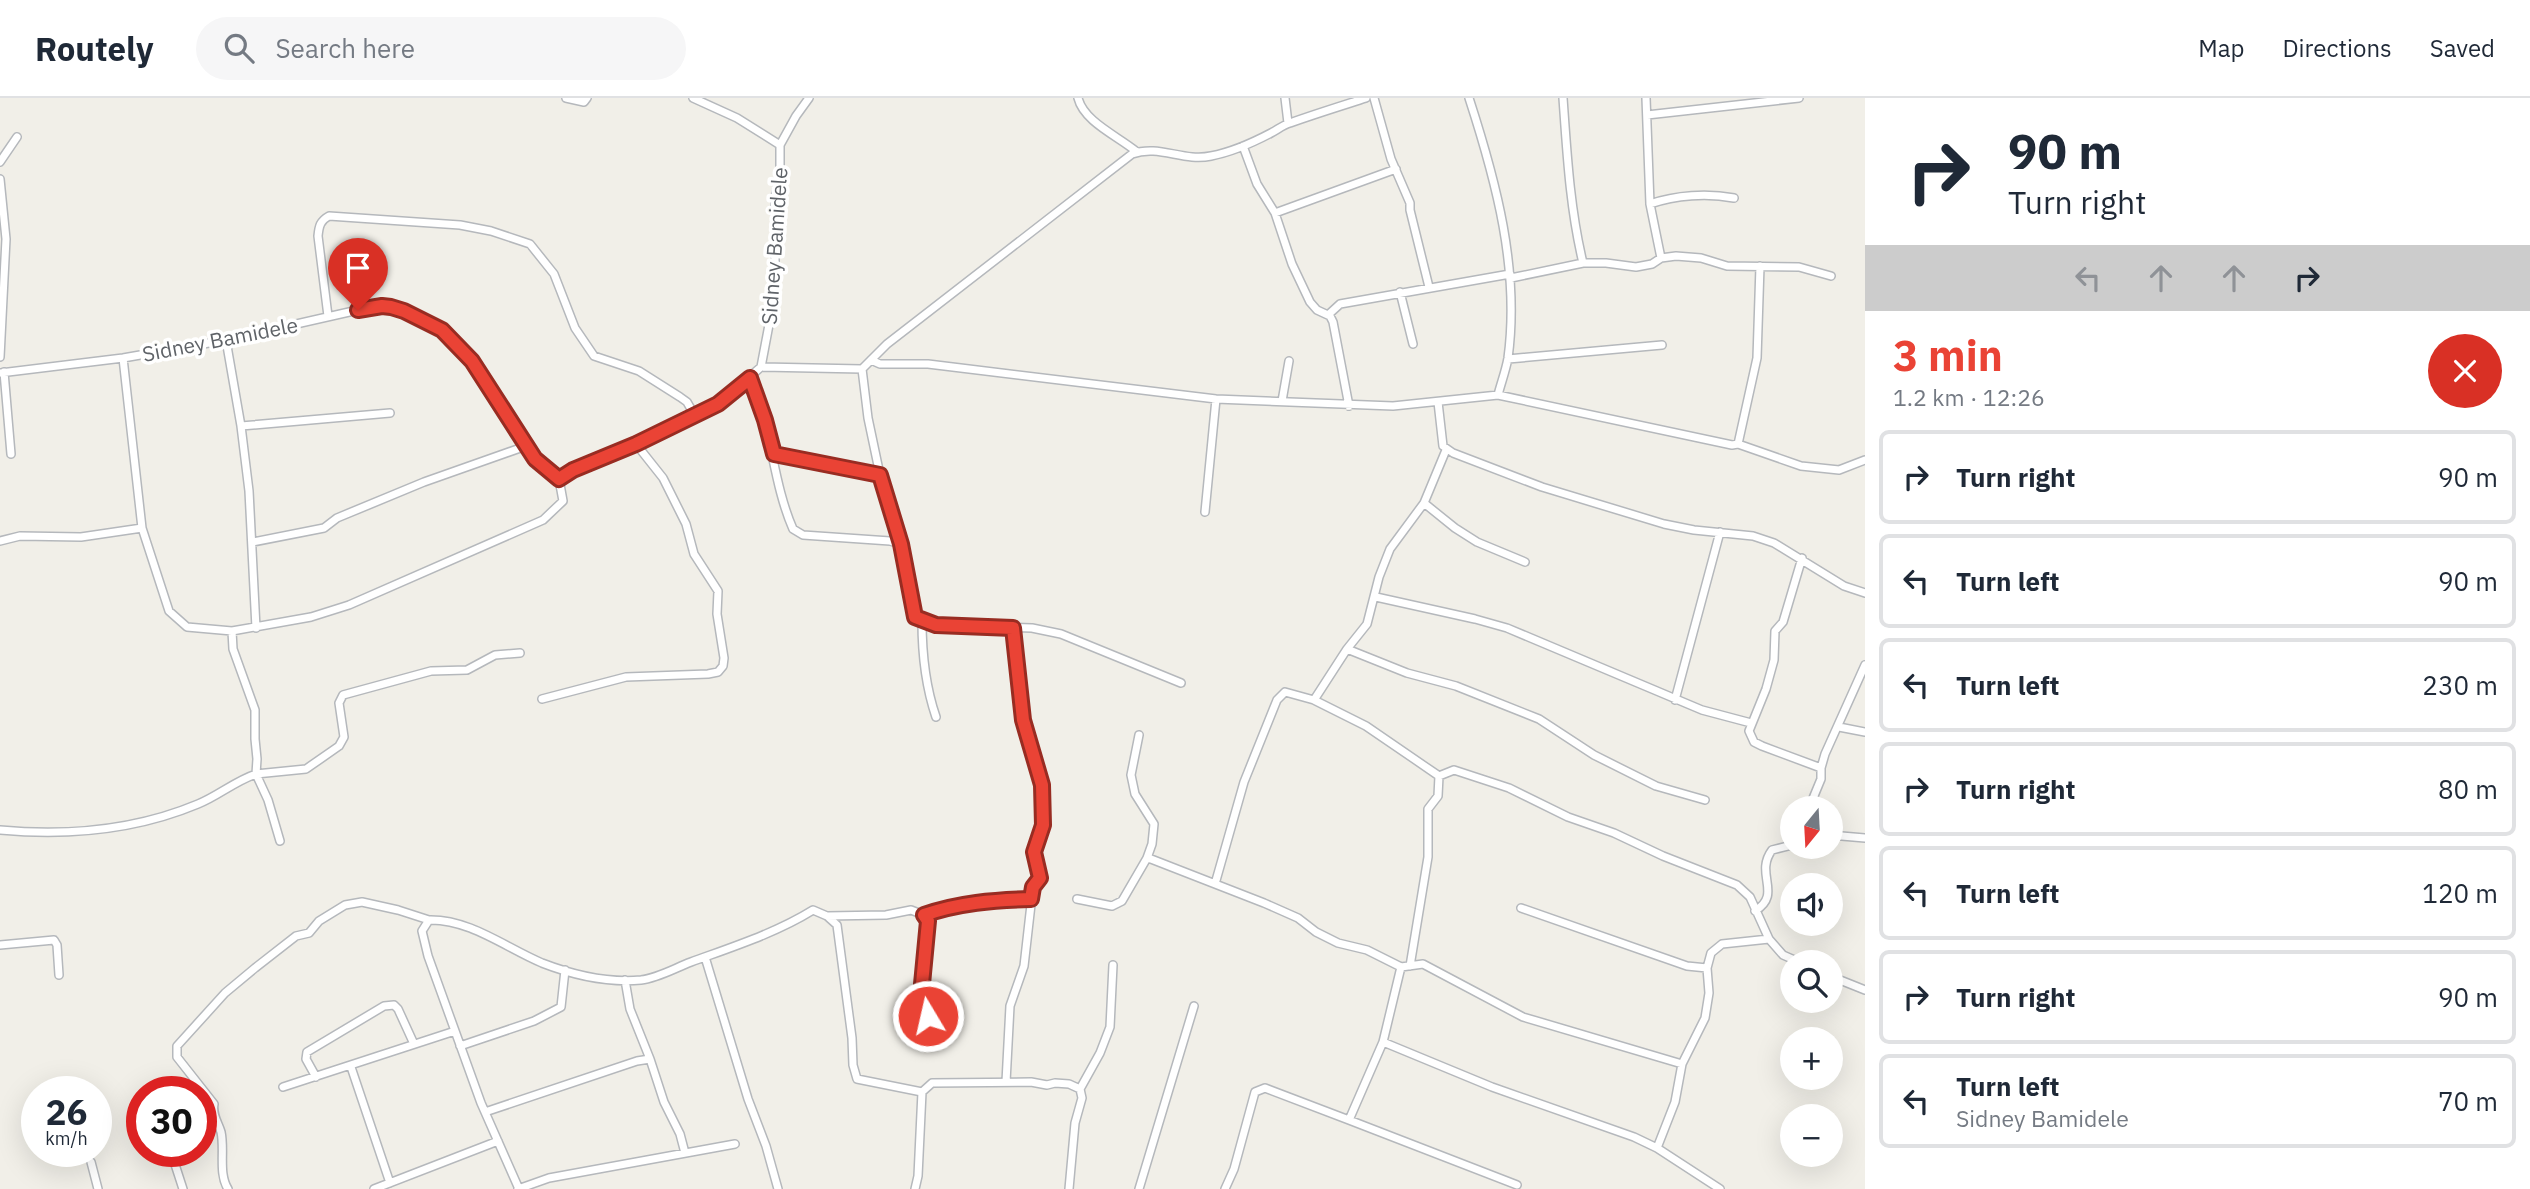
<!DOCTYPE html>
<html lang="en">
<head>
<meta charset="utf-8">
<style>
	:root { --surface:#fff; --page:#f6f6f7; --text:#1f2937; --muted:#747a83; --line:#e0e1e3; --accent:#ea4335 }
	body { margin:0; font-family:"IBM Plex Sans",sans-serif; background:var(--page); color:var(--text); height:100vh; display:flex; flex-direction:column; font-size:26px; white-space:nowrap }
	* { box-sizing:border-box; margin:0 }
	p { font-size:23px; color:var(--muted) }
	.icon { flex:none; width:38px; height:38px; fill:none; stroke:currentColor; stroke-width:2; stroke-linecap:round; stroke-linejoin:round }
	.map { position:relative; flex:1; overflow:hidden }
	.panel { display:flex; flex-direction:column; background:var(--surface); width:665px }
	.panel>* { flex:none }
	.top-card { background:#fff; color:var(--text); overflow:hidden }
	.needle { width:46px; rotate:198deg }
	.tools { position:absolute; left:1780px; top:698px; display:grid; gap:14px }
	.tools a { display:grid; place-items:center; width:63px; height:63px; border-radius:50%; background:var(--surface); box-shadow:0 7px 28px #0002; font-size:35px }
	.speed { position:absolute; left:21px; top:978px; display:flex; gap:14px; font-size:35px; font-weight:700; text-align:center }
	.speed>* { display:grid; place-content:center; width:91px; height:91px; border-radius:50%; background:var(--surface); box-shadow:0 7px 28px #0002; line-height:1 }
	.speed small { font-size:18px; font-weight:400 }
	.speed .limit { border:10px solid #d22; background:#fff; color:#111 }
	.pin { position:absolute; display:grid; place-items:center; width:60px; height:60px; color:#fff; margin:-72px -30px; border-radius:50% 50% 50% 0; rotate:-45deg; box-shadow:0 0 7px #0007 }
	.pin .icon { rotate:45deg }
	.me { position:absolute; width:77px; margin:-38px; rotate:351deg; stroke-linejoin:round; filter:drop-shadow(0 0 5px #0008) }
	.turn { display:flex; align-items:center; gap:24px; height:147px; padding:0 28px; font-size:32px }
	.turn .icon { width:91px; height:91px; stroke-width:2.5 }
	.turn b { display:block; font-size:49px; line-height:60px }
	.lanes { display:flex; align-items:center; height:66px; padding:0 28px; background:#0003; justify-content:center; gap:35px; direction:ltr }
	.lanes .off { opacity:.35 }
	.round { display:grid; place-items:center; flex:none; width:74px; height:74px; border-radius:37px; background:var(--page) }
	.overview { display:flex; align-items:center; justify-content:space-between; height:119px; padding:0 28px }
	h1 { font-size:42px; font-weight:700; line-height:52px; color:var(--accent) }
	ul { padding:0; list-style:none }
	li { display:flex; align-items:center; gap:21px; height:94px; margin:0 14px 10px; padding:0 14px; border:4px solid var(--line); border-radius:10px }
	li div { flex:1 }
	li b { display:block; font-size:26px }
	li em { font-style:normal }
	header { display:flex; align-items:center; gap:42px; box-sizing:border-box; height:98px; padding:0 35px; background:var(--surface); border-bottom:2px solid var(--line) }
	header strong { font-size:33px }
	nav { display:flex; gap:38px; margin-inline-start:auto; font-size:24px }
	.search { width:490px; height:63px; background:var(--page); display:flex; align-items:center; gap:18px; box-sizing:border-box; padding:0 24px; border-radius:38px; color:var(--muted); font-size:26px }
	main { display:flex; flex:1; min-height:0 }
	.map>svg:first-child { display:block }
</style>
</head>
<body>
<header>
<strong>Routely</strong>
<div class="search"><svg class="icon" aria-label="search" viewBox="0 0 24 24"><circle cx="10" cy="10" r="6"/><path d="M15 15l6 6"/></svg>Search here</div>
<nav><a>Map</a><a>Directions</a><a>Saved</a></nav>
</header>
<main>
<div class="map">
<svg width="1865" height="1091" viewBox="0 0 1865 1091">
	<rect width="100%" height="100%" fill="#f1efe8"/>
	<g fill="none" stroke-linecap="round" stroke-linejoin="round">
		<defs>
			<path id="minor" d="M566,0L584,4L587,0
				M1078,0C1084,24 1118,38 1137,54
				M1285,0L1288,25
				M1374,0L1391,61L1410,105V112L1429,189
				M1563,0C1567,56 1570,111 1583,165
				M1646,0L1650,106L1661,160
				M1647,17L1799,0
				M780,47L796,18L809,0
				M1243,48L1257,86L1275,115L1292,166L1310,204L1317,212L1330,218L1333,224L1349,308
				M0,64L17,39
				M0,81L6,141L0,259
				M1650,106C1676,97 1707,95 1734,100
				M1275,115L1396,71
				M1511,180L1583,165H1606L1636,169L1652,166L1661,160L1676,158L1701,160L1727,168L1799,169L1831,178
				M1400,194L1413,246
				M1328,217L1340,206L1510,176
				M328,218L318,138C319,128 320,123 329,118L460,127L491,133L530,146L554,176L575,230L594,258L639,273L680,299L687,304L695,318
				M226,242L241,328L249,393L256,530
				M123,260L142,430L169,513L187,529L232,533L311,519L349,507L543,422L563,403L559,381
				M1508,261L1662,247
				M871,262L880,266H928L1216,301L1393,308L1498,297C1501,285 1506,272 1508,260C1520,172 1496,83 1469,0
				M761,269L862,271
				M4,274L11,356
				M0,275L123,260L226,242L358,212L382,208L391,209L404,213L442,232L463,254L489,286L535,361L559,381L573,372L636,346L718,306L761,269L775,195V100L780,74V47L737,20L693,0
				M750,280C772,329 772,383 793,431L803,437L890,443L901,446
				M1498,297L1732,347L1738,346L1757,260L1760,168
				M1282,303L1289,263
				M1438,304L1443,348L1453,355L1542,389L1664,426L1694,432L1753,438L1774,445L1844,488L1865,495
				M241,328L390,315
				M1738,346L1801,368L1839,372L1865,362
				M774,356L880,377
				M1424,405L1455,430L1477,444L1525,464
				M1205,414L1216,301
				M0,443L20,438L81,439L142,430
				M253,444L324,430L337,420L424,384L526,348
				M1802,460L1783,524L1775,533L1774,562L1766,591L1749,633L1754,644L1762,648L1821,670V681L1809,710
				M1376,499L1475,521L1507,530L1702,612L1751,625
				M922,523C922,557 925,587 936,619
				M1347,551L1407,575L1456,588L1539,621L1594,657L1656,688L1705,702
				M1181,585L1061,536L1032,530L936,527L915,519L901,446L880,377L868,320L862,271L887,246L1132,56C1159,46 1183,64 1211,58C1232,54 1252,45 1271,35C1277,32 1283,27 1290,25C1315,16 1341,8 1366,0
				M542,601L626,579L708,576L718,574L723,568L724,560L717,516L718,493L694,456L686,426L663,380L636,346
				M1314,602L1347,551L1367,526L1379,479L1390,451L1424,405L1446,352
				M1675,602L1720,434
				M1839,629L1865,634
				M1139,637L1131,677L1135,696L1154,726L1152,746L1147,760
				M1821,670L1825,656L1865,567
				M0,732C66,738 136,732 198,706C218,698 235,683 256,676L257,661L255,641V612L233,551L232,533
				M1830,737L1865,740
				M280,743L268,702L256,676L306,671L339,648L344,639L339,605L343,597L431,573L467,572L495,557L520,555
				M1215,786L1244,684L1277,602L1285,594L1314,602L1366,628L1439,678L1454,672L1509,690L1568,719L1614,735L1663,758L1737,787L1750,799L1769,841L1783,857L1799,864
				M1077,801L1112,808L1122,803L1147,760L1151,761L1264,805L1298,820L1316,834L1338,845L1367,852L1401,869L1423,866L1523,919L1682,966
				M1521,810L1687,868L1707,870
				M1755,813C1783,796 1754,776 1772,752L1792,747
				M924,817C958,805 994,802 1031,801
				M827,818L886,817L911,812L924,817L928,823L922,886L928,918
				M0,847L54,842L57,847L59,877
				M705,859L748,1001L766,1048L778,1091
				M1410,868L1428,759V711L1438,698L1439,678
				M1401,869L1383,944L1349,1022L1517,1087
				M1830,878L1865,892
				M1383,944L1492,989L1634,1039L1657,1050L1720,1091
				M460,948L534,923L561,909L565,872
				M650,961L664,1004L680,1036L685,1055
				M351,969L390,1085
				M316,979L306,961L307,954L384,908L394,907L398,911L414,946
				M1006,984L1010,908L1024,868L1033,789L1040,780L1034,754L1043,727L1042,687L1023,622L1013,530
				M283,989L455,933
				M1080,991L1100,955L1110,929L1113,867
				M485,1014L637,963L650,961L630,911L625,882
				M201,1020L213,1014
				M1657,1050L1675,1004L1682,966L1705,920L1709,895L1707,870L1711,855L1722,846L1769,841
				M171,1054L183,1091
				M91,1064L98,1091
				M228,1091C218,1075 225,1052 221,1034C218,1024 212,1017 214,1006L177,959V948L225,895L255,870L296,838L309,835L319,823L345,807L362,804L398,812L429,822
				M374,1091L498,1043
				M518,1091L549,1080L735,1046
				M519,1091L481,1005L428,858L422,833L429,822C470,821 506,850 542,865C573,877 608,885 641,882C658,880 675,870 691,864C732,849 776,835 813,812L827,818L837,827L852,940L853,967L857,981L922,994
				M915,1091L918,1078L922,994L932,985L1031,984L1047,987L1055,985L1069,986L1080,991L1082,1000L1075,1025L1069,1091
				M1139,1091L1194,908
				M1225,1091L1234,1071L1255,994L1265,990L1349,1022"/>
		</defs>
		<use href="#minor" stroke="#b5b8bc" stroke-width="10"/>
		<use href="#minor" stroke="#fff" stroke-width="7"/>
	</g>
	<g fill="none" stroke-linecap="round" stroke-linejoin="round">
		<defs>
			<path id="route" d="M358,212L382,208L391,209L404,213L442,232L472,263L535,361L559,381L573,372L636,346L718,306L750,280L765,322L774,356L880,377L901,446L915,519L936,527L1013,530L1023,622L1042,687L1043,727L1034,754L1040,780L1033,789L1031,801C994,802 958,805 924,817L928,823L922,886L928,918"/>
		</defs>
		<use href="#route" stroke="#982c22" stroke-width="18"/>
		<use href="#route" stroke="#ea4335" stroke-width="12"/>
	</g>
	<g text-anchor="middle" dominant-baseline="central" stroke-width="7" stroke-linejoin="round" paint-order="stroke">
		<g font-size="21" fill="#5f6368" stroke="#fff">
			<text transform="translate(774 148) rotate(-86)">Sidney Bamidele</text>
			<text transform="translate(220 241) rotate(-11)">Sidney Bamidele</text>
		</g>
	</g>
</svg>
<div class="tools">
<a><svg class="needle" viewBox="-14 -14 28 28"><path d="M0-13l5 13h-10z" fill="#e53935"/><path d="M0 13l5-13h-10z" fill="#747a83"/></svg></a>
<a><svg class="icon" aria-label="sound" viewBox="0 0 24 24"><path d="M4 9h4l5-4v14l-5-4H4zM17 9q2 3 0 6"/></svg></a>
<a><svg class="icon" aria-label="search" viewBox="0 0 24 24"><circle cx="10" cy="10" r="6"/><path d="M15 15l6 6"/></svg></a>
<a>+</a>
<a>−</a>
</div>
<div class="speed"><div>26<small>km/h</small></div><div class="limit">30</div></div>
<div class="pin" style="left:358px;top:212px;background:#d93025"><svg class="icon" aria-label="arrive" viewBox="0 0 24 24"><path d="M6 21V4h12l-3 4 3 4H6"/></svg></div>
<svg class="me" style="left:928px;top:918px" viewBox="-20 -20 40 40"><circle r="17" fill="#ea4335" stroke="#fff" stroke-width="3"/><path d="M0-11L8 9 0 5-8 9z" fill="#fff"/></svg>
</div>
<section class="panel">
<div class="top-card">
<div class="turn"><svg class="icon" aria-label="right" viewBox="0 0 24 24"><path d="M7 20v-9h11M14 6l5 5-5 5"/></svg><div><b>90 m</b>Turn right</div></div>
<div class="lanes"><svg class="icon off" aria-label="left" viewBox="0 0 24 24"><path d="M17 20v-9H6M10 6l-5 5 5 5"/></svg><svg class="icon off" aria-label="ahead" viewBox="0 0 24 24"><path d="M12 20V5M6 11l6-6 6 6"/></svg><svg class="icon off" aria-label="ahead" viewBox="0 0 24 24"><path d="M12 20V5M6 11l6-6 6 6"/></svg><svg class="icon" aria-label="right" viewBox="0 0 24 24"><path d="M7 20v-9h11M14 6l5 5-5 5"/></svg></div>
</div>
<div class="overview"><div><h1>3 min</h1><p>1.2 km · 12:26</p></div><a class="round" style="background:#d93025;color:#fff"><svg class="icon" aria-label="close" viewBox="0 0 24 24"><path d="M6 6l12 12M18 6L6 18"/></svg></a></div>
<ul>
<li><svg class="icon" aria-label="right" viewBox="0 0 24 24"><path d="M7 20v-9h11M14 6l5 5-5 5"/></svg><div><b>Turn right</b></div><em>90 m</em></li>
<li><svg class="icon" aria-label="left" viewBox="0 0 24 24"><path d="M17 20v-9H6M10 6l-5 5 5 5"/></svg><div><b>Turn left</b></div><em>90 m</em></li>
<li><svg class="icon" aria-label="left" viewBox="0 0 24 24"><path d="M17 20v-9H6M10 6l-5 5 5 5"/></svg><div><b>Turn left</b></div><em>230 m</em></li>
<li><svg class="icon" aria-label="right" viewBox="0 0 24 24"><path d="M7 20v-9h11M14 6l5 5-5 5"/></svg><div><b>Turn right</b></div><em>80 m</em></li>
<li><svg class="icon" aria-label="left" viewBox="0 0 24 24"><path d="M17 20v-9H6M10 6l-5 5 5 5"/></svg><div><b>Turn left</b></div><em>120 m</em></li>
<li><svg class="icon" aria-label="right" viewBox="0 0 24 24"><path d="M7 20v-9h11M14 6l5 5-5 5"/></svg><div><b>Turn right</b></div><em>90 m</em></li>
<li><svg class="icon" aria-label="left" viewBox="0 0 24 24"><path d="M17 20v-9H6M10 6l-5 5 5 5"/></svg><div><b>Turn left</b><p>Sidney Bamidele</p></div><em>70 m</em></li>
</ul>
</section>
</main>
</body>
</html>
